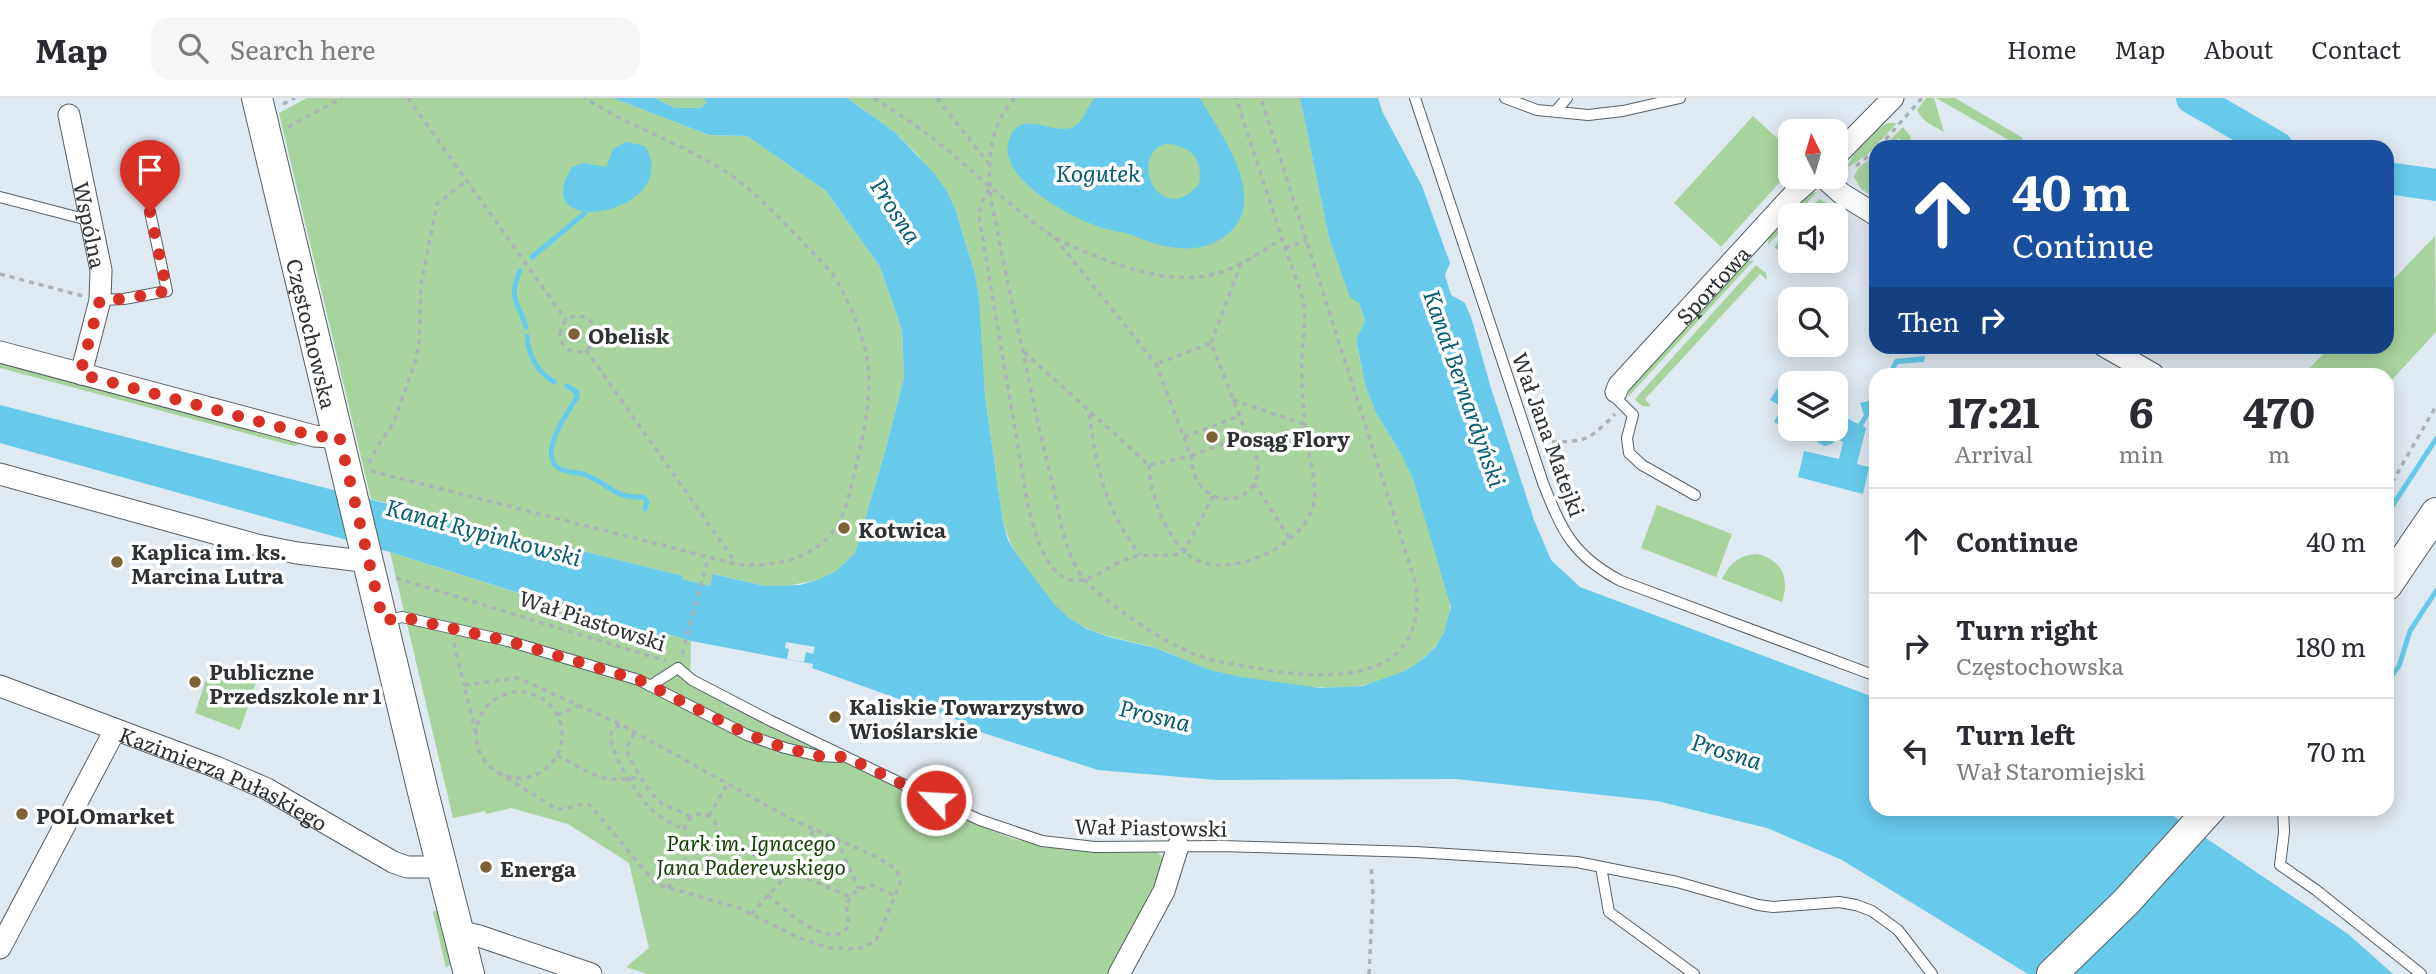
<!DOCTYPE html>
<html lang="en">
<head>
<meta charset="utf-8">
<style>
	:root { --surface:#fff; --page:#f7f7f7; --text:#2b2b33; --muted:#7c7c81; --line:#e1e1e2 }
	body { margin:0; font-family:Literata,serif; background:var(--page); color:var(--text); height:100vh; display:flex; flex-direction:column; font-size:26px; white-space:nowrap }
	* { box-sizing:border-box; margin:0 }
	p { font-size:23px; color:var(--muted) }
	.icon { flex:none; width:38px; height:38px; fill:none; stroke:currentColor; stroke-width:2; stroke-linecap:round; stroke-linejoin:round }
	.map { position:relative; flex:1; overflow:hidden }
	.sheet { position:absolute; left:1869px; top:270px; width:525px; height:448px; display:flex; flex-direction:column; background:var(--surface); border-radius:21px; box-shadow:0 4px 18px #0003 }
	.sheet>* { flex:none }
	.banner { position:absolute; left:1869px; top:42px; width:525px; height:214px; border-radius:21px; box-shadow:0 4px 18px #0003; background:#1a4fa0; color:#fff; overflow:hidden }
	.needle { width:46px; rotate:355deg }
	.fabs { position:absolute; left:1778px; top:21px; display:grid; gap:14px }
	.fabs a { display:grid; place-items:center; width:70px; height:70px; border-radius:14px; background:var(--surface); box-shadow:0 4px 18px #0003; font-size:35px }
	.pin { position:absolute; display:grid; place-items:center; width:60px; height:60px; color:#fff; margin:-72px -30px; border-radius:50% 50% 50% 0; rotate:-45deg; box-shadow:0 0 7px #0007 }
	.pin .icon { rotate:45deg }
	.me { position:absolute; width:77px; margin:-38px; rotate:295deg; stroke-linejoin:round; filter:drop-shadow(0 0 5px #0008) }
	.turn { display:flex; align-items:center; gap:24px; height:147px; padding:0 28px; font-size:32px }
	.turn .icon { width:91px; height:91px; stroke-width:2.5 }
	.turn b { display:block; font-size:49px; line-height:60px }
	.then { display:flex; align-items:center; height:66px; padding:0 28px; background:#0003; gap:14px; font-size:26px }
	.eta { display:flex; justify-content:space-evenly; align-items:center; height:119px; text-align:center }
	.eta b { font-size:42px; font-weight:700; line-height:49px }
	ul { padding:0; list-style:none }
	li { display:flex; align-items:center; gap:21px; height:105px; padding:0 28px; border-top:2px solid var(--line) }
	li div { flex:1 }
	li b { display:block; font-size:26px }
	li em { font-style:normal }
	header { display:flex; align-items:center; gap:42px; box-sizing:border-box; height:98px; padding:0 35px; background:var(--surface); border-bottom:2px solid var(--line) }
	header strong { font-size:33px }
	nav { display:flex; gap:38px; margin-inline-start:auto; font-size:24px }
	.search { width:490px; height:63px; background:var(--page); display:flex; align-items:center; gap:18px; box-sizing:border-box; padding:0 24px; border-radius:21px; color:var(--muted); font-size:26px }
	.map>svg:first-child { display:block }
</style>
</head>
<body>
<header>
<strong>Map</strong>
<div class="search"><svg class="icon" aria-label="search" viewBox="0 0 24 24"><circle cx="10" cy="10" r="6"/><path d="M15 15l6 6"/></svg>Search here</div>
<nav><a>Home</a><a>Map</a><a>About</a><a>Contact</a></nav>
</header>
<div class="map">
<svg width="2436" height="876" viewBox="0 0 2436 876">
	<rect width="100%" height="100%" fill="#dfe9f1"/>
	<path fill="#a7d49d" d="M307,0H613L709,37L747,38L826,93L880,169L902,232L904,280L884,357L855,455L836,473L817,482L782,489L765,488L714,476L710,488L682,481V478L574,451L561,450L371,401L279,15Z
		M655,0H703L708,4L701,10H675Z
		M847,0H1300L1329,140L1359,205L1365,223L1356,243L1366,290L1376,315L1400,354L1413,381L1449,497C1453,519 1445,538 1430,554C1387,598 1323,592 1269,584C1248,580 1227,578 1206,571C1188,565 1171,554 1153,549C1123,541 1093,538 1068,519C1039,497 1013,459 1003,424L985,298L975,176L955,110L947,93L917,56L895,34Z
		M1926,0H1934L1944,34C1933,28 1923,24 1917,12Z
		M1936,0H1955L2023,40L2018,49H2015L2014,45Z
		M1753,18L1790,52V73L1721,149L1674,105Z
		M1888,25H1897L1867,57L1847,70C1853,54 1872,32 1888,25Z
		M1903,29L1911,39L1908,46L1898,40L1892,49H1883Z
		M1876,56V100L1861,91L1854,79L1858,70Z
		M1817,94L1795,117H1790V123L1768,147L1769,139L1808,96Z
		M1819,101L1821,102L1840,112L1832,117L1822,109L1814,117H1803Z
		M1790,131V143L1783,151L1789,156L1785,157L1774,149Z
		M2435,138L2436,234L2387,287V276H2304L2330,249L2387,248V188Z
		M1754,162L1628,299L1629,291L1744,164Z
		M1756,167L1766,175L1767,182L1760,176L1645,301L1651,308C1644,310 1639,307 1635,301Z
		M0,266L300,346L294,348L0,270Z
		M1657,407L1732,436L1716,479L1641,450Z
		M390,454L665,542L667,536L691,543L690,585L767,626L978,727L1014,741L1066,752L1157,754L1162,759V775L1112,876H647L626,869L649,850L629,765L568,726L511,710L486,716L485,713L453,720Z
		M1757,456C1782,462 1790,480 1782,504L1722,481C1730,465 1739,457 1757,456Z
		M210,569L256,584L240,632L195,615Z
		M439,811L451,866L446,870L433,814Z"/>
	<path fill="#67caeb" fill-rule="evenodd" d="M613,0H655L675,10H701L707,4L703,0H847L895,34L933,74L947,93L955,110L975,176L979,201L985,298L1003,424L1008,442L1017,457L1054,506L1069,520L1087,531L1109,539L1156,550L1210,572L1241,579L1320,590L1363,588L1405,573L1423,561L1436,548L1444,534L1451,509L1413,381L1400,354L1376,315L1366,290L1356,242L1365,223L1359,205L1350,199L1329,140L1300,0H1378L1382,13L1422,88L1450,165L1445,177L1451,197L1465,205L1472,222L1490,287L1534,422L1551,462L1580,489L1876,600V710L2163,711L2348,836L2393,876H2028L1842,762L1767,730L1657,703L1456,681L1216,682L1098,672L968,630L969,626L812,570L813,566L691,543L668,536L666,542L390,454L0,345V307L561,450L574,451L683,478L682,481L710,488L713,476L765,488L800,487L817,482L836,473L855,455L884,357L904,280L902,232L880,169L826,93L747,38L709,37Z
		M1095,0H1200C1216,29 1242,62 1244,96C1245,111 1241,124 1230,134C1207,155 1178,153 1150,144C1142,142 1134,137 1125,135C1117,133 1108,132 1099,129C1070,119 993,79 1010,39C1022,10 1053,38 1073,29C1083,25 1087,8 1095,0ZM1164,46C1189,46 1204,61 1199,86C1162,131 1127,61 1164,46Z
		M626,44L645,48C680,105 566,136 563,95C562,87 568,77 572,69L584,65L606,69L613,51Z
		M1925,258L1924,264L1898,266L1895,271L1897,276H1887L1895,261Z
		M1780,286L1790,291V331H1801L1797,337L1774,324L1782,309L1770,302Z
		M1876,295V305L1863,328L1866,330L1857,366L1869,369L1863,396L1798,379L1804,353L1839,361L1843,344L1836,340L1832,346L1824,348L1817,344L1814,336L1816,331H1836V309L1845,314L1843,318L1858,326L1864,317L1860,305L1872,302Z"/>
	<path fill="#dfe9f1" d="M786,544L815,549L813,556L806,554L804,564L787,561L789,551L785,550Z"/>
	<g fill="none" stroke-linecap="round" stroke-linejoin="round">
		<path stroke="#67caeb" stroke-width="5" d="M532,159L585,115
			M520,173C507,202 519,204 526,229
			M527,238C528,257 537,274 554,284
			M567,288L577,294V299C568,314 539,353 557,369C565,376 579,373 588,378C612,388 614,400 643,399L647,403L645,411
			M2387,416L2436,341
			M2387,584L2399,568L2410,533L2436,493"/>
		<path stroke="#67caeb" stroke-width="32" d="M2192,0L2277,49
			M2387,80L2436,87"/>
		<defs>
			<path id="lane" d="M1415,0L1543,385C1562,433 1573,458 1621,483L1876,578
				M1505,0L1537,12L1588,17L1623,13L1680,0
				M1555,14L1567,0
				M0,99L92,123
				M100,202L124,201L167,193L150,114
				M1616,294L1617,301L1633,317L1627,340L1629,355L1642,367L1695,397
				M384,523L402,519L508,543L639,582L747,637L785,650L819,658L840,659
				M650,588L678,570L692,582L769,622L913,691L980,722L1042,743L1095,749L1221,748L1415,754L1577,764L1677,784L1758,807L1773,809L1839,804L1856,807L1872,813L1898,832L1932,876
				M2283,710L2284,734L2280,767L2316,792L2421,876
				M1601,769L1609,814L1694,876"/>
			<g id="street">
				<path id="s1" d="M69,17L101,172L100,202L81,276"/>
				<path d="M1836,58L1893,0"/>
				<path d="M1823,79L1842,96L1876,117"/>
				<path d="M2104,248L2153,276"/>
				<path d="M0,254L314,338L330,339L339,337"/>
				<path id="s2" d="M1616,294L1619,287L1794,96L1813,79"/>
				<path d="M0,376L257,447L297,455L370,464"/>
				<path id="s3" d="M0,588L216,669L267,691L393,764L407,769H442"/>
				<path d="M458,833L479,838L591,876"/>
				<path d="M0,850L115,632"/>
				<path d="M1119,876L1164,793L1178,748"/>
			</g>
			<g id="secondary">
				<path id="s4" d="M257,0L423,694L469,876"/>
				<path d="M2387,487L2436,415"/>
				<path d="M2052,876L2126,804L2211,710"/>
			</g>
		</defs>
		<use href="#lane" stroke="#565f65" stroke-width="12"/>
		<use href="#street" stroke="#565f65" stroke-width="23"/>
		<use href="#secondary" stroke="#565f65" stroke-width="32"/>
		<path stroke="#aab2b8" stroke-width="3.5" stroke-dasharray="5 5" stroke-linecap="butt" d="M408,0L566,222
			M874,0C895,14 917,27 936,43C975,74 1011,109 1052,138C1061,144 1072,148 1081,152C1121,169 1167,186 1211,177C1237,171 1259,155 1282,141
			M937,0L989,66
			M1015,0C992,24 988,55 990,88C990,102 994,116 997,130C1004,171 1014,212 1023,254C1032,299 1042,343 1053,388C1060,419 1064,457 1085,482C1105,505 1165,545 1194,556C1215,564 1238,567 1261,571C1331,583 1428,586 1416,486L1261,0
			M283,6L295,0
			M288,29L342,0
			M1879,49L1922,0
			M1856,68L1876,52
			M989,91L982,104L979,118L1028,408C1035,434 1048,493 1086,481C1100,477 1114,465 1130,460C1148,454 1167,461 1184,454L1213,398
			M1055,140L1156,266L1191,358L1247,337L1211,245L1156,266
			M1285,150L1306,143
			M0,176L83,198
			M560 236a18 18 0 1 1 36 0a18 18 0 1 1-36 0Z
			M1211,245L1241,166
			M586,252L736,465
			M1024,254L1149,367L1191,358C1193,415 1260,412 1258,367C1257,356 1251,347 1247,337
			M1233,302L1304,326
			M1089,316C1097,372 1105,411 1140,457
			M1184,339L1239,318
			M1542,344C1583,343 1585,347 1615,316
			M369,365L377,349L394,324L415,264L419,246L421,186L437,106L466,83
			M1149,367C1150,396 1164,434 1185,454C1219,487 1301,451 1313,409C1319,388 1307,352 1305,330C1303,307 1301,284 1302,261C1302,244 1306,224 1304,208C1301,188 1290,166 1284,147C1268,98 1252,49 1236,0
			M371,373L736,466C786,471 835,455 848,401C858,360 870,318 869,276C868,252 856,221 846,200C842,193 838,184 833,177C822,163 809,151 797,138C779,119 747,87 726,74C681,45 630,29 585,0
			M1254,385L1290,441
			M2387,393L2436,308
			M396,480L666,563
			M454,545L464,587
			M682,556L708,461
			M476 637a43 43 0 1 1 86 0a43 43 0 1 1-86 0Z
			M557,617L578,608
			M620,627L612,632C604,649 638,698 651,711C660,720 673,726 685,732
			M476,635L464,587L518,580L622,627L791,721L877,759L897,772L900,786L876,843L858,851L829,850L799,840L739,810L656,786L590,707C578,704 569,712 557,711L500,676
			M634,635L627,649L628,658L649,693L661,705L691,719
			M557,657C589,674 602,687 639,679
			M685 732a16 16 0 1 1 32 0a16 16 0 1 1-32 0Z
			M709,718L728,685
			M716,740L850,799
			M837,742L859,791
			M668,790L693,747
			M768,797C784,811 832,856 849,827L846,806L857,792L872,787L895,798
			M751,816L797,766L814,731
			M1369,876L1373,797L1371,766"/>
		<use href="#lane" stroke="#fff" stroke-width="10"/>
		<use href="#street" stroke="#fff" stroke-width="21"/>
		<use href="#secondary" stroke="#fff" stroke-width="30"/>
	</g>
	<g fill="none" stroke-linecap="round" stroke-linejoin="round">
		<path stroke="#d93025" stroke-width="12" stroke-dasharray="0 21.6" d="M150,114L167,193L124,201L100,202L80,276L314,338L330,339L339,337L383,523L402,519L508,543L639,582L747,636L785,650L819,658L846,659L936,702"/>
	</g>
	<g fill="#7c6234" stroke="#fff" stroke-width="2.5">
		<circle cx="574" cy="236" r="7"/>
		<circle cx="1212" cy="339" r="7"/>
		<circle cx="844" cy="430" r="7"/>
		<circle cx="117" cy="464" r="7"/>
		<circle cx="195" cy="584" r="7"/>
		<circle cx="835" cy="619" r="7"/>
		<circle cx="22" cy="716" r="7"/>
		<circle cx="486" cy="769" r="7"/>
	</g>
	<g text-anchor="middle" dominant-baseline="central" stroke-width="7" stroke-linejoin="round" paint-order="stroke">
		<g font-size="21" fill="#2f3235" stroke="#fff">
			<text stroke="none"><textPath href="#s1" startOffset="112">Wspólna</textPath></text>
			<text stroke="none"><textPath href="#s2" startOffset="145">Sportowa</textPath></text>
			<text stroke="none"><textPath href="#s4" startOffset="242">Częstochowska</textPath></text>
			<text transform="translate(1550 336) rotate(70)">Wał Jana Matejki</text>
			<text transform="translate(593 521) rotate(18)">Wał Piastowski</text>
			<text stroke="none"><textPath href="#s3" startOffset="242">Kazimierza Pułaskiego</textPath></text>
			<text transform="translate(1151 728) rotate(1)">Wał Piastowski</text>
		</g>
		<g font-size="21" font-weight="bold" fill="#2f3235" stroke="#fff" text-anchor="start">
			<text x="588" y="236">Obelisk</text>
			<text x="1226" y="339">Posąg Flory</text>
			<text x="858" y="430">Kotwica</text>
			<text x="131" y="452">Kaplica im. ks.<tspan x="131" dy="24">Marcina Lutra</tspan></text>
			<text x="209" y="572">Publiczne<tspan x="209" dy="24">Przedszkole nr 1</tspan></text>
			<text x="849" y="607">Kaliskie Towarzystwo<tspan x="849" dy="24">Wioślarskie</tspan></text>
			<text x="36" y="716">POLOmarket</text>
			<text x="500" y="769">Energa</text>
		</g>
		<g font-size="21" font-style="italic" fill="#104301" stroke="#fff">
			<text x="751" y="743">Park im. Ignacego<tspan x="751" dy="24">Jana Paderewskiego</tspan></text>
		</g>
		<g font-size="23" font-style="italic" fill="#075d74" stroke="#fff">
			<text x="1098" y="74">Kogutek</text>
			<text transform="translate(897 112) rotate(57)">Prosna</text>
			<text transform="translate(1466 290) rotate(71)">Kanał Bernardyński</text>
			<text transform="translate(484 433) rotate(15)">Kanał Rypinkowski</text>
			<text transform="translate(1155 616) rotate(13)">Prosna</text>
			<text transform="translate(1727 652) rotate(17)">Prosna</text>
		</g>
	</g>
</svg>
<div class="fabs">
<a><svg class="needle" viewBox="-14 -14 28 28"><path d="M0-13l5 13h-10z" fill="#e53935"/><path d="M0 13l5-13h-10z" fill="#7c7c81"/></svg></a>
<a><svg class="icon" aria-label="sound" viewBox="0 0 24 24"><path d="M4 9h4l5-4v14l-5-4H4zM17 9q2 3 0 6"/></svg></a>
<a><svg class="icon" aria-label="search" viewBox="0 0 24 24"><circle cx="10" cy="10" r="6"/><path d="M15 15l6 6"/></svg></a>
<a><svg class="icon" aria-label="layers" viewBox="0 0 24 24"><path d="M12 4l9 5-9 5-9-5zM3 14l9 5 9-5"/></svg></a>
</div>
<div class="pin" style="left:150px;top:114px;background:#d93025"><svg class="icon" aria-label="arrive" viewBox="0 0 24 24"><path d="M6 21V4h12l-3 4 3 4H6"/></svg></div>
<svg class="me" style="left:936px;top:702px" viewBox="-20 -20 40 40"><circle r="17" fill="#d93025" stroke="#fff" stroke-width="3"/><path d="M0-11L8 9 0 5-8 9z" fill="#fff"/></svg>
<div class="banner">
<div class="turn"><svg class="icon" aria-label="ahead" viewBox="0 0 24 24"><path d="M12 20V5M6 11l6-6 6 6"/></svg><div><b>40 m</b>Continue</div></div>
<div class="then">Then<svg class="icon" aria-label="right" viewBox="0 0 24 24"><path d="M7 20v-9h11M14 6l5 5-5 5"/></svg></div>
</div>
<section class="sheet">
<div class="eta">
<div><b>17:21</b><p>Arrival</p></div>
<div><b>6</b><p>min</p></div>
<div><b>470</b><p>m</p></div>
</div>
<ul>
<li><svg class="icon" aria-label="ahead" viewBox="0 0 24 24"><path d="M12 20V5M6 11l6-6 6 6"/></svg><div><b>Continue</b></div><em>40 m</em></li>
<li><svg class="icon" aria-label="right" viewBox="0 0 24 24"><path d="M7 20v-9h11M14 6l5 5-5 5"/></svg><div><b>Turn right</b><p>Częstochowska</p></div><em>180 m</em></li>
<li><svg class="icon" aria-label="left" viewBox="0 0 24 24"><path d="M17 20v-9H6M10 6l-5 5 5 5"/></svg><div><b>Turn left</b><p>Wał Staromiejski</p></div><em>70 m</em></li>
</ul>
</section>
</div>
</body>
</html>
